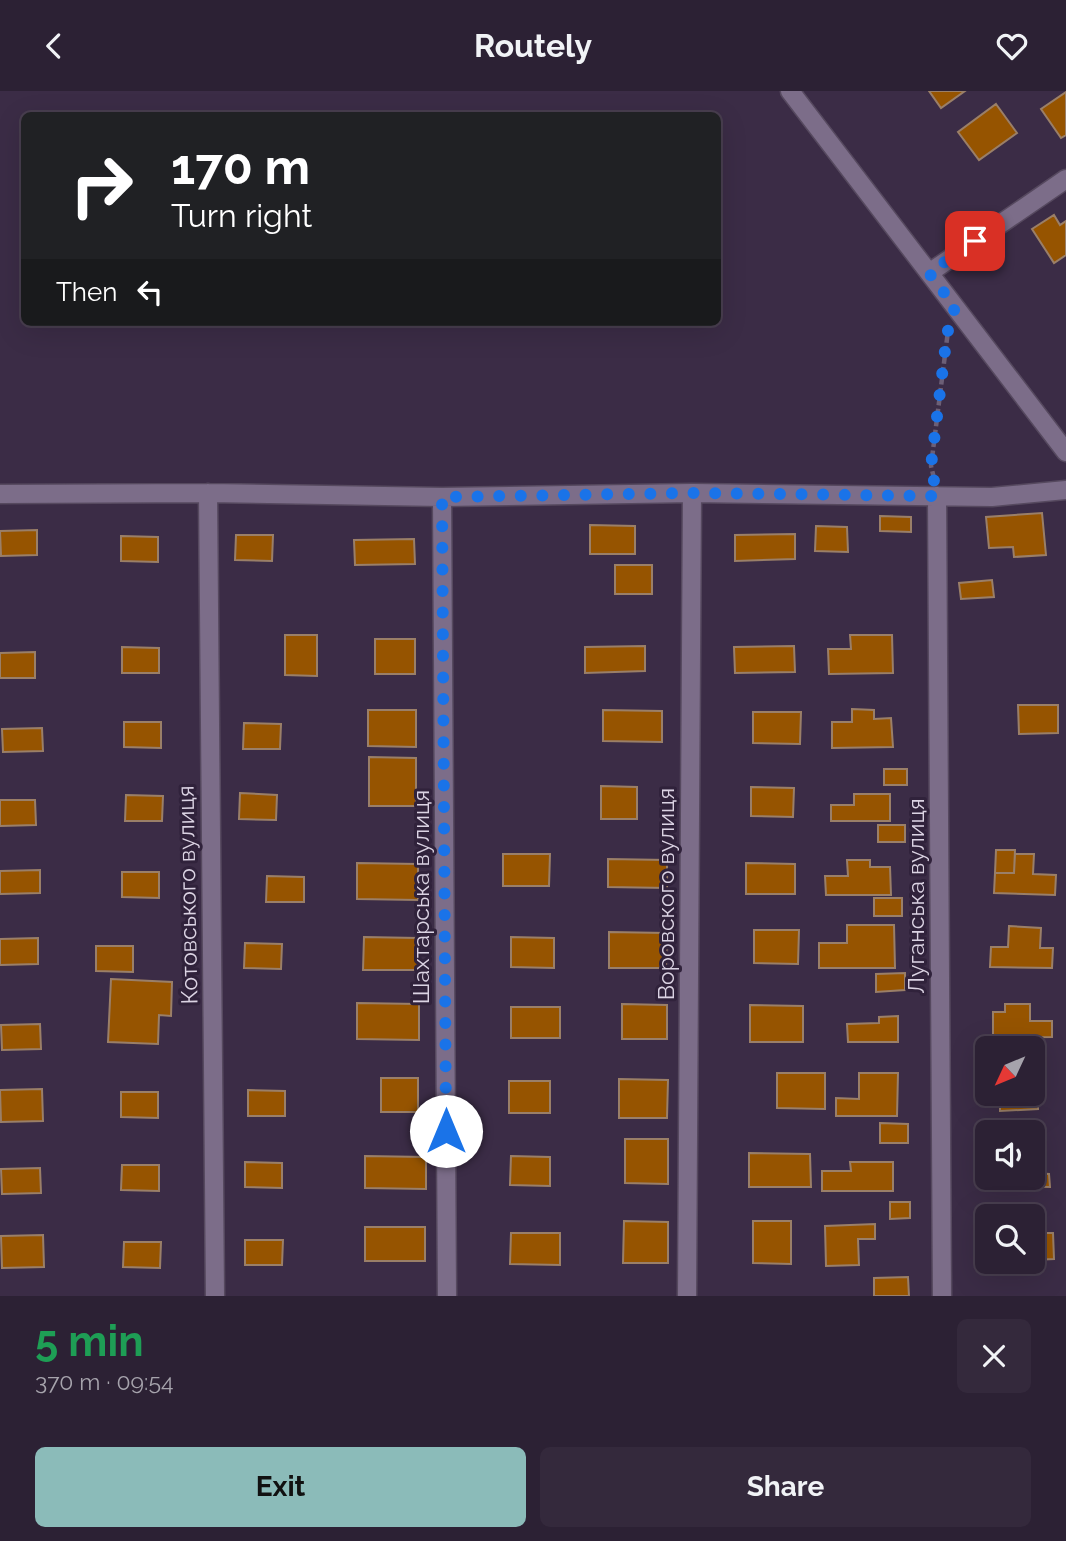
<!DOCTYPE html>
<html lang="en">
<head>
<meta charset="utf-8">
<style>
	:root { --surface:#2c2134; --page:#34293c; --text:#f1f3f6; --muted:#a6a3ac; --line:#483e4f; --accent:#8bbbb9 }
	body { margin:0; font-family:Raleway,sans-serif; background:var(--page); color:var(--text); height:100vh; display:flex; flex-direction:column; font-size:26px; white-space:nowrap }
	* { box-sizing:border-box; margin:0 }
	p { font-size:23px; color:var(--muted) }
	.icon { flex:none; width:38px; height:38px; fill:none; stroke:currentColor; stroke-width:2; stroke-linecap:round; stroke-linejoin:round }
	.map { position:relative; height:1205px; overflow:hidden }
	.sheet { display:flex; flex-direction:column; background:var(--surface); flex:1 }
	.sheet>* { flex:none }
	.guide { position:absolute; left:21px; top:21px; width:700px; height:214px; border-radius:10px; box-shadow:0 7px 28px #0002,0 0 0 2px var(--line); background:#202124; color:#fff; overflow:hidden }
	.needle { width:46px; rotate:226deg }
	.controls { position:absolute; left:975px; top:945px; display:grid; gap:14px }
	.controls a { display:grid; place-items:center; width:70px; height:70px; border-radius:10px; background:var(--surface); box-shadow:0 7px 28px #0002,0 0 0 2px var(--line); font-size:35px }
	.pin { position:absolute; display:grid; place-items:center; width:60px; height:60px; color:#fff; margin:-30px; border-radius:14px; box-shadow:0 4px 10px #0006 }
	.me { position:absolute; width:77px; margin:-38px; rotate:0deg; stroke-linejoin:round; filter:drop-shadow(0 0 5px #0008) }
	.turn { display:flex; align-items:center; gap:24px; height:147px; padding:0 35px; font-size:32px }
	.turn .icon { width:91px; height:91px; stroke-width:2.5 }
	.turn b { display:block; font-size:49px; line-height:60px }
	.then { display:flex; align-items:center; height:66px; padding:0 35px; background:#0003; gap:14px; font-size:26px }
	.round { display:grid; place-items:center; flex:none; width:74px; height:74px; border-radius:10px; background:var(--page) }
	.headline { display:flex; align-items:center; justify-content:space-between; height:119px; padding:0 35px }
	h1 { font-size:42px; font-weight:700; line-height:52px; color:#1e9e55 }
	.primary-button { display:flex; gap:14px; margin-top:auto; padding:14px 35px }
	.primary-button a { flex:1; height:80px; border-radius:10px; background:var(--accent); color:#111; font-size:28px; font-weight:700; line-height:80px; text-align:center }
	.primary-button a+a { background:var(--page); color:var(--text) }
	header { display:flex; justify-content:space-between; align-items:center; height:91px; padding:0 35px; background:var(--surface); font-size:32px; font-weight:700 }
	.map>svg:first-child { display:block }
</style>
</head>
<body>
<header><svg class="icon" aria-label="back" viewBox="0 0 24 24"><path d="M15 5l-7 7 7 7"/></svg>Routely<svg class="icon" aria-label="heart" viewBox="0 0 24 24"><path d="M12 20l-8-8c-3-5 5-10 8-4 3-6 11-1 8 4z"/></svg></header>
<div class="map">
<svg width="1066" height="1205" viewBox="0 0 1066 1205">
	<rect width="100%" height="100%" fill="#3b2c46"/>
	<path fill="#965400" stroke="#9a7f68" stroke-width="2" d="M929,0H965L941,17Z
		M1066,1V44L1061,47L1041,18Z
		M996,13L1017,42L979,69L958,41Z
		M1054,124L1060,134L1066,130V164L1054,172L1032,138Z
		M1042,422L1046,464L1014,466L1013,456L989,457L986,426Z
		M880,425L911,426V441L880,440Z
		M590,434L635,435V463H590Z
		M816,435L847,436L848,461L815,460Z
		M37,439V464L1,465L0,440Z
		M795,443V468L735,470V444Z
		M236,444H273L272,470L235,469Z
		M121,445L158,446V471L121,470Z
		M414,448L415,473L355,474L354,449Z
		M615,474H652V503H615Z
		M992,489L994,506L961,508L959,492Z
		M285,544H317V585L285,584Z
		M850,544H892L893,582L829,583L828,558H851Z
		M375,548H415V583H375Z
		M645,555V580L585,582V556Z
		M794,555L795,581L735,582L734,556Z
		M122,556L159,557V582H122Z
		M35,561V587H0V562Z
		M1018,614H1058V642L1019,643Z
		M852,618L874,619V628L891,627L893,656L832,657V631H852Z
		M368,619H416V656L368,655Z
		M603,619L662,620V651L603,650Z
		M753,621H801L800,653L753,652Z
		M124,631H161V657L124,656Z
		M244,632L281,633L280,658H243Z
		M42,637L43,660L3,661L2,638Z
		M369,666L416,667V715H369Z
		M884,678H907V694H884Z
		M601,695L637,696V728H601Z
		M751,696L794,697L793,726L751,725Z
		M240,702L277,704L276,729L239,728Z
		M854,703H890V730H831V714H854Z
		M126,704L163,705L162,730H125Z
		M0,709H35L36,734L0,735Z
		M878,734H905V751H878Z
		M996,759H1015L1014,782H995Z
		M503,763H550L549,795H503Z
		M1015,763H1034L1033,783L1056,784L1055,804L994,802L995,782H1014Z
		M608,768L667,769V797L608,796Z
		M847,769H870V776H890L891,804H826L825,785H848Z
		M357,772L418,773V809L357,808Z
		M746,772L795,773V803H746Z
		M40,779V802L0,803V780Z
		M122,781H159V807L122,806Z
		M267,785L304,786V811H266Z
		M874,807H902V825H874Z
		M847,834H894L895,877H819V852H847Z
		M1009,835L1041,837L1040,857H1053L1052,877L990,876L991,856H1008Z
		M754,839H799L798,873L754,872Z
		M609,841L667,842L666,877H609Z
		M364,846L418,847V879H363Z
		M511,846L554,847V877L511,876Z
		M38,847V873L0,874V848Z
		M245,852L282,853L281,878L244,877Z
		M96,855H133V881L96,880Z
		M905,882V899L876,901V883Z
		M111,888L172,891L171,925L159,924L158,953L108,951Z
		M357,912L419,913V949L357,948Z
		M622,913L667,914V948H622Z
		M1005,913H1030V930H1052V946L993,947V921H1005Z
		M750,914L803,915V951H750Z
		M511,916H560V947H511Z
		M898,925V951H848L847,933L879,932V926Z
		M40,933L41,958L2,959L1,934Z
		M777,982H825V1018L777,1017Z
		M859,982H898L897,1025H836V1007L859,1008Z
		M381,987H418V1021H381Z
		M619,988L668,989L667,1027H619Z
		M509,990H550V1022H509Z
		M42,998L43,1030L1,1031L0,999Z
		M248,999L285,1000V1025H248Z
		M121,1001H158V1027L121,1026Z
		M1000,1003L1038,1004V1018L1000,1020Z
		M880,1032L908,1033V1052H880Z
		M625,1048H668V1093L625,1092Z
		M1032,1061L1033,1082L1049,1083L1050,1096L996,1095V1087H1032Z
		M749,1062L810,1063L811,1096H749Z
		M365,1065L426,1066V1098L365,1097Z
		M511,1065L550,1066V1095L510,1094Z
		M245,1071L282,1072V1097L245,1096Z
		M850,1071H893V1100H822V1080H851Z
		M122,1074H159V1100L121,1099Z
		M40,1077L41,1102L2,1103L1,1078Z
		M890,1111H910V1127L890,1128Z
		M624,1130L668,1131V1172H623Z
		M753,1130H791V1173L753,1172Z
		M875,1133V1148H858L859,1174L826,1175L825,1135Z
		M365,1136H425V1170H365Z
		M511,1142H560V1174L510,1173Z
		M1032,1142H1053L1054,1168L1032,1169Z
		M43,1144L44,1176L2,1177L1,1145Z
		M245,1149H283L282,1174H245Z
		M124,1151H161L160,1177L123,1176Z
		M908,1186L909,1205H874V1187Z"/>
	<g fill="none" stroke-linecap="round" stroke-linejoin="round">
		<defs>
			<path id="minor" d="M790,0L1066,361
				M929,182L1066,88
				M208,402L215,1205
				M0,403L208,402L442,406L692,402L992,406L1066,399
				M937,405L942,1205
				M442,406L447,1205
				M687,1205L692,402"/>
		</defs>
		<use href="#minor" stroke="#56495f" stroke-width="21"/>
		<path stroke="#6c5f76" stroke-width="4.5" stroke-dasharray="7 3.5" stroke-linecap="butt" d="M934,387L931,375L948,240"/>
		<use href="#minor" stroke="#7c6d89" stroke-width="18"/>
	</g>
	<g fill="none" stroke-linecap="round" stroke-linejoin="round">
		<path stroke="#1a73e8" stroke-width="12" stroke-dasharray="0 21.6" d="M446,1040L442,406L692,402L937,405L931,375L947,243L955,216L929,182L975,150"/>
	</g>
	<g text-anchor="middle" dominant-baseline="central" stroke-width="6" stroke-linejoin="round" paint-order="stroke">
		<g font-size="23" fill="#dbd3e3" stroke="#30223b">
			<text transform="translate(665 803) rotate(-90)">Воровского вулиця</text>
			<text transform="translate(187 804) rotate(-91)">Котовського вулиця</text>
			<text transform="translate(915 805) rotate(-90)">Луганська вулиця</text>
			<text transform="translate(420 806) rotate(-90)">Шахтарська вулиця</text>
		</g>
	</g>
</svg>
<div class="controls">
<a><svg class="needle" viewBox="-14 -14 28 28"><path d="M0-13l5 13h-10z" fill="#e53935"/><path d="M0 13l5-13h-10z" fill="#a6a3ac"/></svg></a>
<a><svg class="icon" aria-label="sound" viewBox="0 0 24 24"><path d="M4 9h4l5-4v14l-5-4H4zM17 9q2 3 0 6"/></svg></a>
<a><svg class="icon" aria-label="search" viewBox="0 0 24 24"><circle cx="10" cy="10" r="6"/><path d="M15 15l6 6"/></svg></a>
</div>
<div class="pin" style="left:975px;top:150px;background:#d93025"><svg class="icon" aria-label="arrive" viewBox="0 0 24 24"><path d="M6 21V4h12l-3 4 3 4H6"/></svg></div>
<svg class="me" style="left:446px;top:1040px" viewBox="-20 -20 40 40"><circle r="19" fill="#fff"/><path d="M0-13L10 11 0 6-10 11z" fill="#1a73e8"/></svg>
<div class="guide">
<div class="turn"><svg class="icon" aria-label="right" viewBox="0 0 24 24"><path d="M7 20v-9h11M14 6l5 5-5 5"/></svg><div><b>170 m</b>Turn right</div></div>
<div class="then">Then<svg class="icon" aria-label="left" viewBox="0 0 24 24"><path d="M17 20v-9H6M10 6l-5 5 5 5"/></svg></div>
</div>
</div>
<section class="sheet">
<div class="headline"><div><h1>5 min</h1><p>370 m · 09:54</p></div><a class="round"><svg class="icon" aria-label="close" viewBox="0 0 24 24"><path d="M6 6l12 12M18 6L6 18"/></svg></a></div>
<div class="primary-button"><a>Exit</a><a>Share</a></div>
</section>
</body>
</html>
